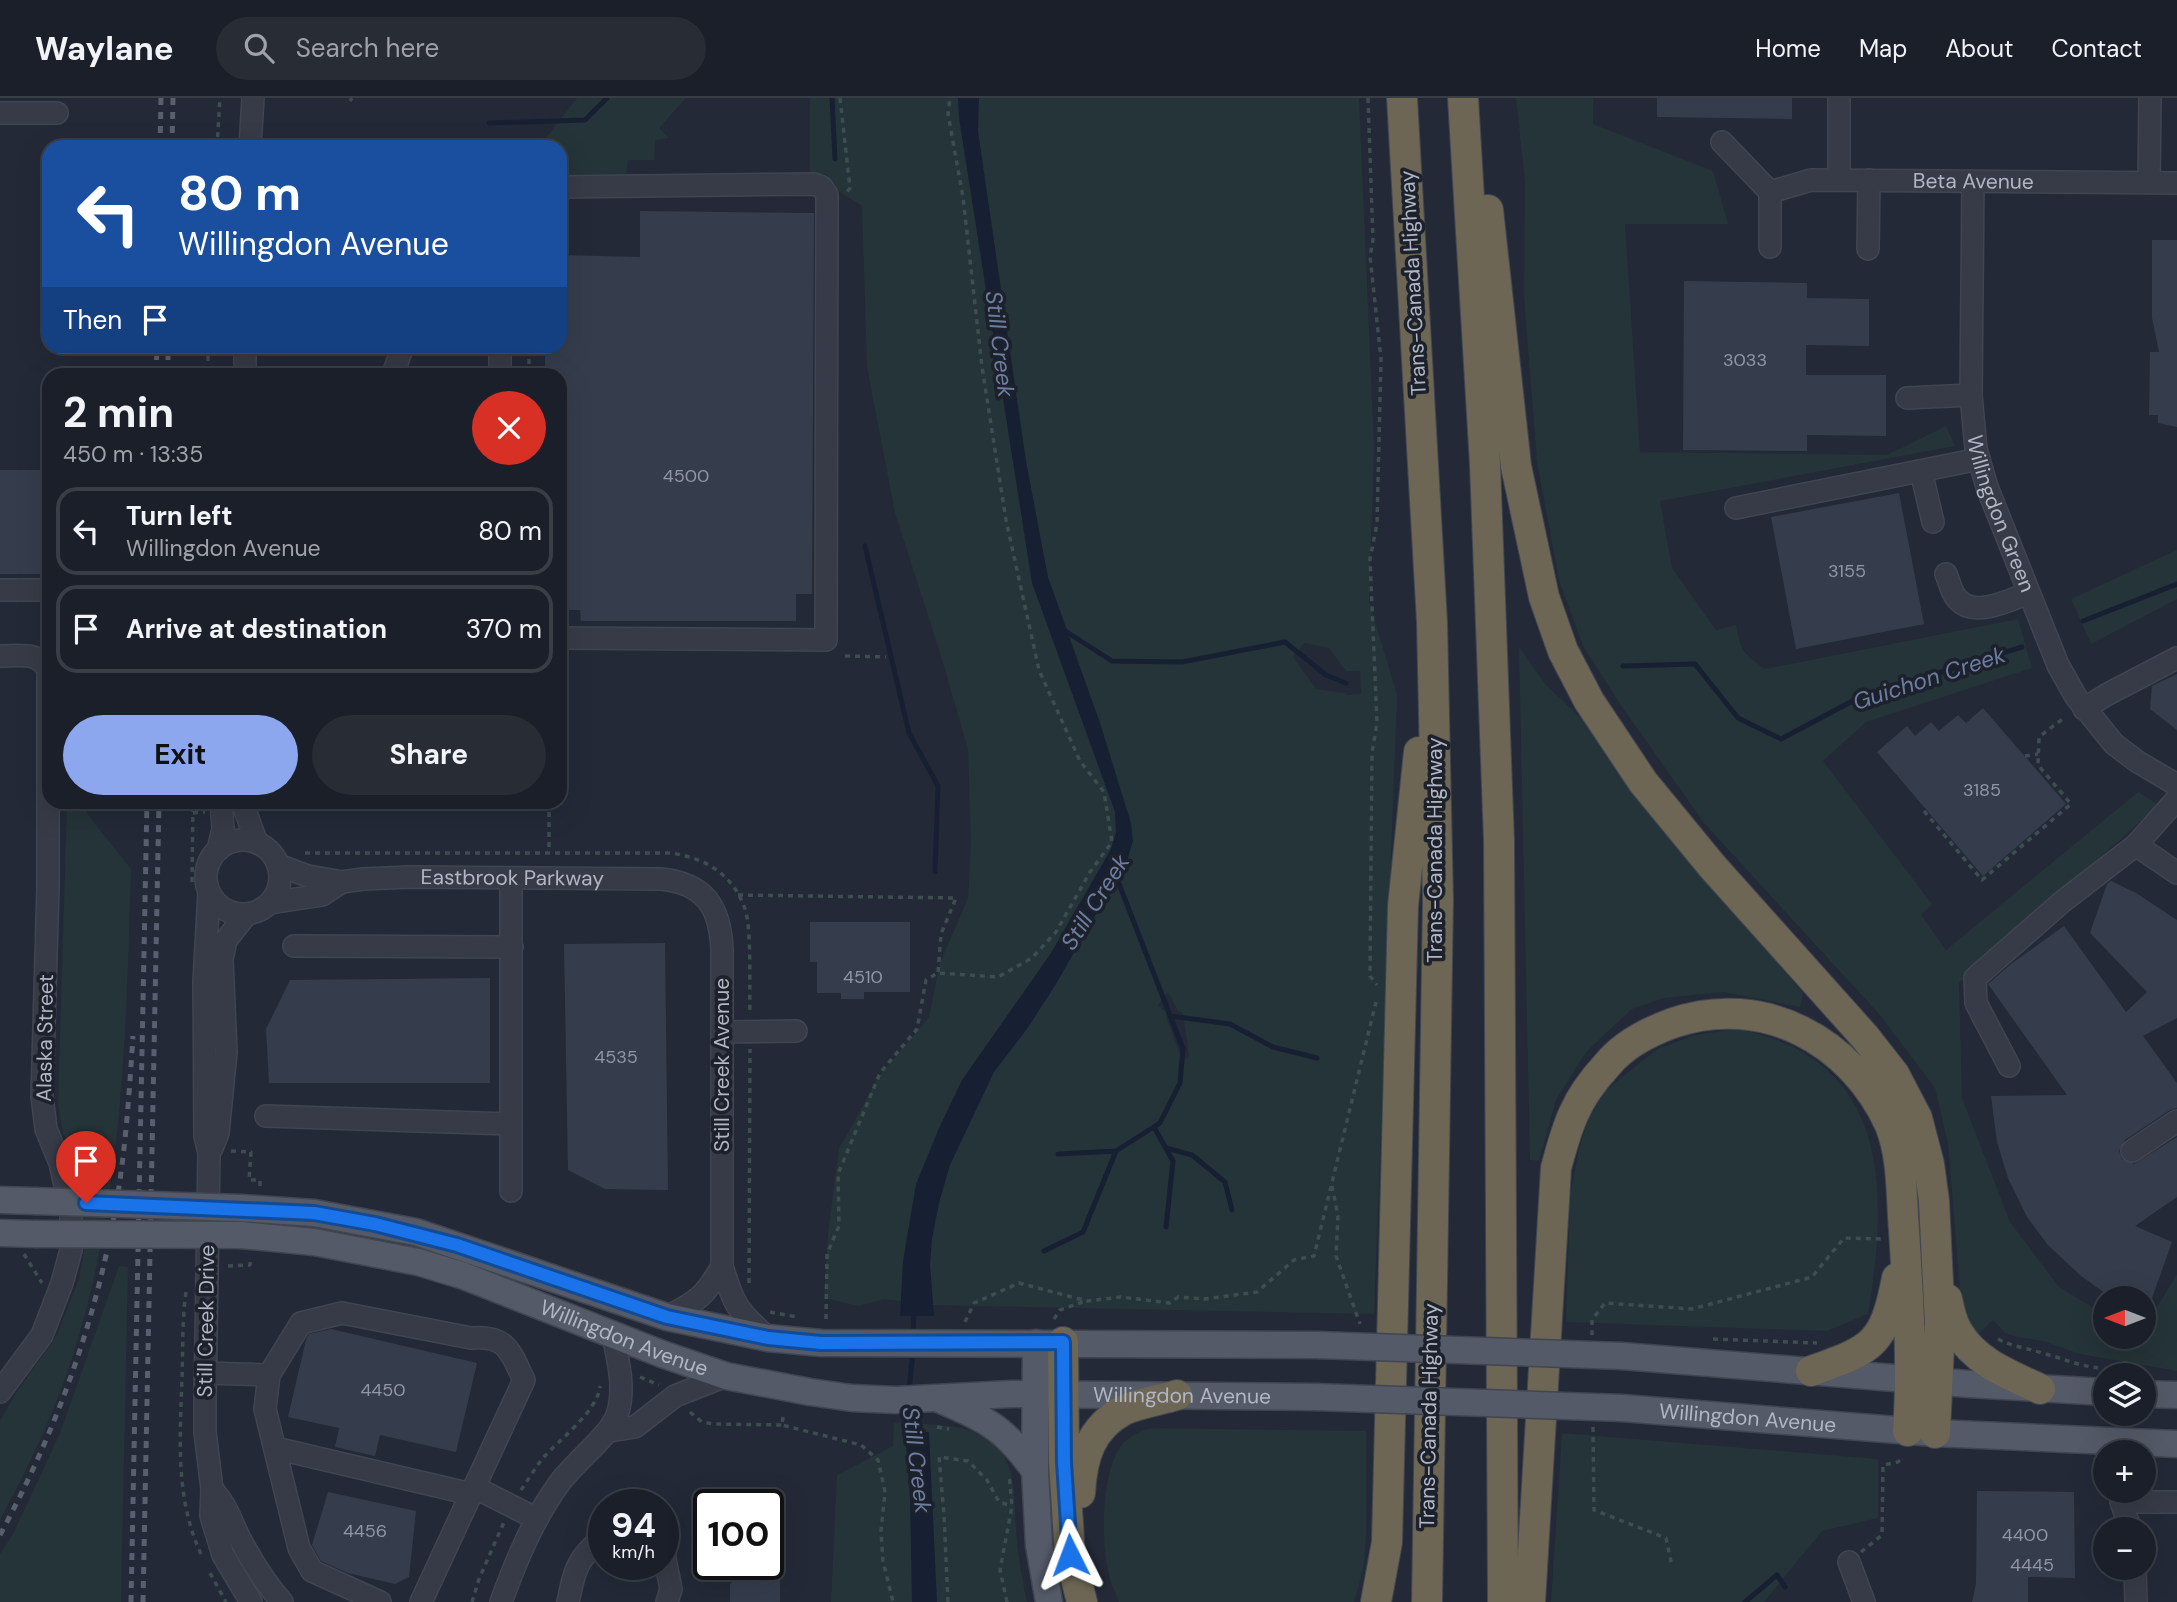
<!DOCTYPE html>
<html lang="en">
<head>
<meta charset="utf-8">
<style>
	:root { --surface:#1a1f29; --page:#272c35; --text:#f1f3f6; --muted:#9fa2a8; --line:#383d46; --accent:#8ca7ee }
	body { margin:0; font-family:"DM Sans",sans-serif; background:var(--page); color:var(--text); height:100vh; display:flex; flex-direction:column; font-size:26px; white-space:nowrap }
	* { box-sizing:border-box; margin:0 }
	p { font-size:23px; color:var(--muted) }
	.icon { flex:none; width:38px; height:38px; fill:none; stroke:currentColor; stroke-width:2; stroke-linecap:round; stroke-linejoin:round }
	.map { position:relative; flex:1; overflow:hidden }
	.sheet { position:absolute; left:42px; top:270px; width:525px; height:441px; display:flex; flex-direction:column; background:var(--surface); border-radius:21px; box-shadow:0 7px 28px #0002,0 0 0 2px var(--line) }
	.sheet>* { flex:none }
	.banner { position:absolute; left:42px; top:42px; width:525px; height:214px; border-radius:21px; box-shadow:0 7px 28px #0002,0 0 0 2px var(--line); background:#1a4fa0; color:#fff; overflow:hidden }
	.needle { width:46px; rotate:270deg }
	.buttons { position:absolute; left:2093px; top:1188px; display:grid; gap:14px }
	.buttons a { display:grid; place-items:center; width:63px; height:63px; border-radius:50%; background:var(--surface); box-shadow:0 7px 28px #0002,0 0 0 2px var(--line); font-size:35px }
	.speed { position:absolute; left:588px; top:1391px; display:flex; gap:14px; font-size:35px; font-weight:700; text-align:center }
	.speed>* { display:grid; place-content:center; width:91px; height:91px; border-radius:50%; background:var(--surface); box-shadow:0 7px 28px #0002,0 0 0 2px var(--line); line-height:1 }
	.speed small { font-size:18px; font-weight:400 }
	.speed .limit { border:4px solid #111; border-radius:10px; background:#fff; color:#111 }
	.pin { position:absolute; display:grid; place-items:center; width:60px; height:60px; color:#fff; margin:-72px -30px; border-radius:50% 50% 50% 0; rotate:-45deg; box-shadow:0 0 7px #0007 }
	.pin .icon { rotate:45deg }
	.me { position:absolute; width:77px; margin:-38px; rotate:357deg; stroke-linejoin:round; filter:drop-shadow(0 0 5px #0008) }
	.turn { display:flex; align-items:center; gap:24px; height:147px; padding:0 21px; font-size:32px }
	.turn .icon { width:91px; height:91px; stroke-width:2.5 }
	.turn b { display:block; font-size:49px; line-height:60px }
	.then { display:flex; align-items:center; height:66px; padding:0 21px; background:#0003; gap:14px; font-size:26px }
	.round { display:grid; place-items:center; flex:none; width:74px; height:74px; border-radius:37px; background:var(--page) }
	.head { display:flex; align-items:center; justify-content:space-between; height:119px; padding:0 21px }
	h1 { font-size:42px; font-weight:700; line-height:52px }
	.action { display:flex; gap:14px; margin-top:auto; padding:14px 21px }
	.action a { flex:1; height:80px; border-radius:42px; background:var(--accent); color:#111; font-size:28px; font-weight:700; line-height:80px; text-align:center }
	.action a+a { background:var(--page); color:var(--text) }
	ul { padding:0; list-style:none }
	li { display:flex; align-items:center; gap:21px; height:88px; margin:0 14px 10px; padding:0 7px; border:4px solid var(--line); border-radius:21px }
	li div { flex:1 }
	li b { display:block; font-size:26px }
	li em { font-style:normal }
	header { display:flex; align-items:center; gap:42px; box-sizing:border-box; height:98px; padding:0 35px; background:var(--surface); border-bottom:2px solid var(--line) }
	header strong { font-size:33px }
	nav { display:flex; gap:38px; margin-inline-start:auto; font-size:24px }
	.search { width:490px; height:63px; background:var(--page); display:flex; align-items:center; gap:18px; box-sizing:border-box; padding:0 24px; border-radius:38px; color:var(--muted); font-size:26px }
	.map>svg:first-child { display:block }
</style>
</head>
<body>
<header>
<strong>Waylane</strong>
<div class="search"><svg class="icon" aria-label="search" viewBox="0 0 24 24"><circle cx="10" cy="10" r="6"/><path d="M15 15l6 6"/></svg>Search here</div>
<nav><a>Home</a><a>Map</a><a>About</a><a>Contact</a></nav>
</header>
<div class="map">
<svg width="2177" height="1504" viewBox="0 0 2177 1504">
	<rect width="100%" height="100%" fill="#232937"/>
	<path fill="#253438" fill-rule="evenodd" d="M577,0H686L659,30L669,40L655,42L654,62H628L626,77L560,78V49H539Z
		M810,0H1359L1374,350L1369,503L1397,597L1374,1216L932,1207L884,1201L859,1208L824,1200L828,1135L839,1051L879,978L929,919L940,865L968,800L971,747L968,651L941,558L895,415L867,269L862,108L837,92L827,77L810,73ZM1304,545L1329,550L1346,573H1360L1361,596L1347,597L1345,595L1316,591L1293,559ZM1168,894L1178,913L1183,915L1189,958L1187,961L1181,959L1166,919V914L1158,907Z
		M1516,0H1593V26L1713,73L1728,126H1625L1640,354L1887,357L1946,328L1955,348L1660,403L1672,470L1716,532L1736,527C1741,554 1743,555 1765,571L2018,521L2032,570L1866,624L1823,663L1932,806L1921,817L1946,852L2138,694L2159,707L1959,885L1962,1000L2010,1124L2059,1189L2105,1217V1239H2144V1226H2147L2177,1176V1273L2080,1256L2043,1243L2017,1239L2005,1235L1993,1222L1978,1236L1964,1218L1961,1205L1948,1045L1935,990L1880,917L1704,725L1622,609L1583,548L1559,482L1537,364L1524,199L1525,83Z
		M2177,452V501L2091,546L2071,501Z
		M1519,549L1546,587L1580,619L1636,697L1803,895L1800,909L1723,894L1664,900L1632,911L1586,954L1556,1002L1539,1063L1530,1062Z
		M67,704H70L72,710L77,704H84L88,717L131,771C126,933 123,1096 75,1251C57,1310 29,1368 0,1422V1323L16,1295L57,1237L79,1181L84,1152L82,1082L77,1062L63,1036L58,1008Z
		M1736,931C1890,959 1889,1090 1868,1216L1827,1233L1566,1224L1570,1098L1579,1050L1589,1020L1605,993L1657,951L1695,937Z
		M119,1168L128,1169L121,1504H0V1456L13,1436L60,1335Z
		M894,1325C921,1326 949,1325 974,1334C1017,1349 1014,1392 1016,1430C1017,1455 1022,1479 1027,1504H831L837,1377L893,1348Z
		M1152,1330L1366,1333V1438L1364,1468L1354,1504H1119C1115,1494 1110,1484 1108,1473C1101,1442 1101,1371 1123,1345C1131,1337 1141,1333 1152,1330Z
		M1562,1335L1878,1361V1420L1822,1433L1764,1504H1551Z"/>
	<path fill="#172033" d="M958,0H979L978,33L1026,363L1048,479L1100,625L1131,725L1133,743L1128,760L1056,886L1027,931L994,974L950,1067L939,1105L932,1141L930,1167L934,1218H900L903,1163L916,1086L939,1030L962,982L1051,855L1111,751L1116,734L1115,714L1032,485L959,20Z
		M905,1333L929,1334L937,1504H912L910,1399Z"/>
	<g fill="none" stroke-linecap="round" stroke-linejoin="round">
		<path stroke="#172033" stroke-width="5" d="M832,0L835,61
			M489,25L585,22L607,0
			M865,448L909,635L938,688L935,774
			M2083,523L2177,486
			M1062,531L1112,563L1182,564L1285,544L1326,577L1346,585
			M1623,568L1695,566L1738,620L1781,641L1860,599L2022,549
			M1171,918L1230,926L1273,949L1317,960
			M1154,1029L1173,1063L1166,1129
			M1166,1050L1192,1057L1225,1084L1232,1112
			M1058,1056L1116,1053
			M1044,1153L1083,1134L1116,1053L1160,1025L1180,985L1183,951L1116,778
			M913,1237L914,1211
			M909,1292L913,1253
			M908,1309L913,1337
			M1745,1504L1777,1477L1785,1489"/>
	</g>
	<path fill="#353d4d" d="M1657,0H1792V21L1657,19Z
		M640,113L814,115L812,496H796V523H581L580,512H560V276H545V248H560V157L640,159Z
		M2152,142H2177V329L2158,325V317H2149L2150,254H2159L2152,220Z
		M1684,183L1807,185V200L1869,201V248L1806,247V277H1886V338L1807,337V353L1683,352Z
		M0,372H49V476H0Z
		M1899,395L1924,526L1796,551L1771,419Z
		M2177,576V632L2150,611L2152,588Z
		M1983,610L2066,706L1983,778L1877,654L1907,628L1915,638L1931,624L1939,633L1958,617L1966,625Z
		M2111,783L2136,795L2177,822V920L2143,938L2177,985V1010L2170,1012L2125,1042L2119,1053L2122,1061L2134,1066L2177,1039V1099L2135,1128L2172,1144L2152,1200H2112L2081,1178L2048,1147L2027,1119L2008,1080L1997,1044L1991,998L2067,997L1988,886L2011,866L2064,828L2126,914L2147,894L2090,835L2107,786Z
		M810,824H910V894H864V901H841V895H817V864H810Z
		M665,845L668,1092L605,1091L568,1072L564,846Z
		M490,880V985H269L266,931L290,882Z
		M331,1231L477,1265L456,1354L380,1337L375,1358L335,1349L339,1330L288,1319L306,1242L309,1236Z
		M1977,1393L2074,1394L2075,1480L2028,1479V1504H1972L1976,1485Z
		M328,1394L416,1413L409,1479L395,1486L348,1475L321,1463L312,1447Z
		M740,1477H777L780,1484V1504H730V1486Z"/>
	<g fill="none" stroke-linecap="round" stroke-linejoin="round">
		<defs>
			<g id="minor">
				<path d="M0,15H57"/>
				<path d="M1722,44L1770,94V149"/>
				<path d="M250,49L253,0"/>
				<path d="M1839,82V0"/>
				<path id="s1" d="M1973,84L1971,297L1976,351L1987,389L2058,567L2076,599L2114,646L2138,664L2177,687"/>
				<path d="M2149,84L2150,0"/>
				<path d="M560,89L814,86L822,89L827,97L826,542L560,540"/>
				<path id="s2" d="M1770,94L1811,82L2177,85"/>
				<path d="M1868,151L1869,82"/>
				<path d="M500,248V276"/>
				<path d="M245,276V248"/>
				<path d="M393,276L403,248"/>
				<path d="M1907,300L1971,297"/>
				<path d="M1921,373L1933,424"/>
				<path d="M1736,410L1979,361"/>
				<path d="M1946,476C1949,483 1951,492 1955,498C1971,522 2008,503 2028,495"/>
				<path d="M0,492H49"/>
				<path d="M0,558C18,558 39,553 48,572V788L42,998L46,1031L60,1065L71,1114V1152L62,1185L42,1237L0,1294"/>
				<path d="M2084,611L2106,597L2177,560"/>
				<path d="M242,704L257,745"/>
				<circle cx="243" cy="779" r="37"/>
				<path d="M2136,747L2177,701"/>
				<path d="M218,752L223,731L221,704"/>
				<path d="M278,767L308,778L342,784"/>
				<path d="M511,780V1093"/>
				<path d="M209,794L204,883L205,1038L209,1055L205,1301V1334L212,1391L211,1418L223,1457L251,1504"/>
				<path id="s3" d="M270,805L322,797L342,784L363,781L409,779L660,781C705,785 720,809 722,851V1168C734,1208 737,1212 768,1240"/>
				<path d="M294,848L512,849"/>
				<path d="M723,934L796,933"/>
				<path d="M2009,968L1976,905L1975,880L2062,804L2136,747L2177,775"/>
				<path d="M266,1018L511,1026"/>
				<path d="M212,1050L218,1035L226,954L222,861L226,842L246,817"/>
				<path d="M2132,1053L2177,1023"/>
				<path d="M667,1219C697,1203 705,1199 722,1168"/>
				<path d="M205,1275L269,1277"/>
				<path d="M609,1333L635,1329L675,1298L726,1278"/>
				<path d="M275,1350L471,1396"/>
				<path d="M474,1389L537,1421"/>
				<path d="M212,1391C228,1410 229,1418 239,1439C251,1462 264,1484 282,1504"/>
				<path d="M2131,1432L2121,1404H2177"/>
				<path d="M663,1451L671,1491L667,1504"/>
				<path d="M1849,1464L1864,1504"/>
				<path d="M2135,1470L2136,1504"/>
				<path d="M380,1504L312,1473L299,1450L265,1311L269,1277L301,1225L342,1215L471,1240C507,1237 510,1253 524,1282L421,1504"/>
				<path d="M501,1504C516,1463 533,1422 558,1387C574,1364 608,1340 617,1317C626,1291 618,1263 613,1237"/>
				<path d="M568,1504C575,1470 577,1461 604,1438"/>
			</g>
			<g id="major">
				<path d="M0,1102L34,1103"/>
				<path d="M241,1110L314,1115L416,1134L667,1219L768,1240L821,1245L1318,1247"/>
				<path d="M0,1135L35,1136"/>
				<path id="s4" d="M241,1137L314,1144L418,1164L464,1178L662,1256L726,1278L810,1294L852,1300L896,1302L1011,1296L1316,1299"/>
				<path d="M1036,1245L1035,1373L1039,1447L1049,1504"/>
				<path d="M1622,1258L1969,1286L2105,1294"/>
				<path d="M2144,1296L2177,1297"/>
				<path d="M941,1302C988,1323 1004,1329 1035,1373"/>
				<path id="s5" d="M1622,1310L1935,1335L2177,1346"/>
			</g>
			<path id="highway" d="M1402,0L1432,524L1438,802L1427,1504
				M1463,0L1485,366L1499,743L1503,1504
				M1488,112L1516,368L1544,499L1563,553L1589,603L1643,684L1712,768L1865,939L1894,976L1917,1020L1929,1066L1934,1103L1940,1225L1935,1335
				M1947,1201C1949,1211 1952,1225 1958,1234C1975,1264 2010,1277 2040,1291
				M1063,1244L1064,1364L1070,1457L1082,1504
				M1811,1273C1873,1251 1884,1247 1897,1180
				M1080,1395C1082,1360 1090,1330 1124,1312C1140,1305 1161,1302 1177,1297
				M1376,1504L1387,1444L1403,808L1419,654
				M1530,1504L1556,1070C1561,1052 1566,1032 1574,1015C1581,999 1595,980 1607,967C1624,946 1648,934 1673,925C1763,894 1852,943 1890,1027C1903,1059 1901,1098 1904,1132C1908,1199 1913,1265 1908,1333"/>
		</defs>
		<use href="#minor" stroke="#404551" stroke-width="24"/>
		<use href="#major" stroke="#404551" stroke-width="29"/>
		<use href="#highway" stroke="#414652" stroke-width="32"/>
		<path stroke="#3d4d50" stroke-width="3.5" stroke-dasharray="5 5" stroke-linecap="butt" d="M840,0L850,90L846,95
			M1368,0L1373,142L1370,158L1381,261L1377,426L1370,461L1377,625L1372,655L1370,878L1377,887
			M350,3L352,0
			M217,49L220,0
			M208,248V276
			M529,276V248
			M845,558L886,559
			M2025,658L2038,656
			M549,704V754
			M1924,713L1982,782L2071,706L2038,667L2039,639L2064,620
			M193,715L205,714
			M305,755H671C705,760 733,776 745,811C752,832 749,891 750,916
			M192,784L193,704
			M738,797L956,800L941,836L938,875
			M231,1053L251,1054L249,1082H260V1090
			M1332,1088L1338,1118L1336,1158L1360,1226
			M24,1156L42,1185
			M228,1168L250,1167L251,1160
			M749,1185L750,951
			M186,1194C182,1222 183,1251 182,1280C180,1340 175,1400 201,1456
			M770,1214L797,1219
			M826,1221L827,1156L839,1128L838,1076L880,975L917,931L926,882L938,875L998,879L1032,860L1056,834L1090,774L1112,744L1104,694L1080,663L1039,572L1006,422L982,269L963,99L948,16L950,0
			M1054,1221L1060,1212L1085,1203
			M965,1224L974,1205L1019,1185L1087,1203L1121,1199L1170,1205L1178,1199L1205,1201L1257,1194L1294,1162L1314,1158L1376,904
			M1592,1237V1222L1605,1205L1692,1211L1812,1179L1844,1140L1881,1141
			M1713,1241L1817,1245
			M1998,1241C2013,1249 2027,1250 2042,1255C2062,1260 2076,1267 2098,1270
			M2112,1272L2136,1275
			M640,1279L659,1287
			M690,1314L702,1324L715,1326L782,1327
			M783,1319L782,1327L861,1347L878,1362L885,1394L881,1433L883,1463L893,1504
			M937,1329L949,1331
			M1593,1329L1594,1412L1666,1440L1672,1468
			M521,1392C528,1382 535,1370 543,1360C559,1342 598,1313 600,1288
			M1861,1454L1882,1437L1883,1367L1898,1364L1903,1360
			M210,1475L226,1504
			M472,1504L479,1481L504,1424
			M948,1504L944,1417L939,1359L968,1363L987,1382L999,1404L1012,1408
			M1007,1504L1000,1472L1012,1408L1009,1376"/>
		<use href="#minor" stroke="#363b47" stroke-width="21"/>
		<use href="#major" stroke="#545a67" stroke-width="26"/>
		<use href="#highway" stroke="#6d6654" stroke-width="30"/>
		<path stroke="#595f6e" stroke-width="5" stroke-dasharray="7 7" stroke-linecap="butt" d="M160,49L161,0
			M172,49L173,0
			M156,276L157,248
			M168,276V248
			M0,1437C53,1339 93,1232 113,1123C125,1063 129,999 133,938
			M131,1504L147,704
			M143,1504L159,704"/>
		<defs>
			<path id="major-bridge" d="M34,1103L241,1110
				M35,1136L241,1137
				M1318,1247L1622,1258
				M1316,1299L1622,1310"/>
		</defs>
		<use href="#major-bridge" stroke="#404551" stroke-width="29" stroke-linecap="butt"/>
		<use href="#major-bridge" stroke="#545a67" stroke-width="26"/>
	</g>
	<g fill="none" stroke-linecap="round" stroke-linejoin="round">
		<defs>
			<path id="route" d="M86,1105L314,1115L375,1126L457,1147L667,1219L768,1240L821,1245L1063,1244L1064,1364L1070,1457"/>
		</defs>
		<use href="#route" stroke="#114b97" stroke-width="18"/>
		<use href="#route" stroke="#1a73e8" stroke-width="12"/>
	</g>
	<g text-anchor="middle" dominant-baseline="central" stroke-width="7" stroke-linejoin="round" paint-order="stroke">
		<g font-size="18" fill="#9096a4">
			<text x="1745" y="262">3033</text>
			<text x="686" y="378">4500</text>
			<text x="1847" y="473">3155</text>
			<text x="1982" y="692">3185</text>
			<text x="863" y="879">4510</text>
			<text x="616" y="959">4535</text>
			<text x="383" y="1292">4450</text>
			<text x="365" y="1433">4456</text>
			<text x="2025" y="1437">4400</text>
			<text x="2032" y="1467">4445</text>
		</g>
		<g font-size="21" fill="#b1b6c4" stroke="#1c212c">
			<text stroke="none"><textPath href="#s2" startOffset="205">Beta Avenue</textPath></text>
			<text transform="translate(1413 185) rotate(-93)">Trans-Canada Highway</text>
			<text stroke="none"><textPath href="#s1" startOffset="336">Willingdon Green</textPath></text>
			<text transform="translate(1435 752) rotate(-90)">Trans-Canada Highway</text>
			<text stroke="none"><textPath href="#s3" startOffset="247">Eastbrook Parkway</textPath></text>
			<text transform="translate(45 940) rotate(-89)">Alaska Street</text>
			<text transform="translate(722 967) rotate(-90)">Still Creek Avenue</text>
			<text transform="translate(206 1223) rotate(-89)">Still Creek Drive</text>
			<text stroke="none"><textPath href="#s4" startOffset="399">Willingdon Avenue</textPath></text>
			<text stroke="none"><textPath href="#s4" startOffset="966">Willingdon Avenue</textPath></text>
			<text transform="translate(1429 1318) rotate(-89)">Trans-Canada Highway</text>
			<text stroke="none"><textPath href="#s5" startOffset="126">Willingdon Avenue</textPath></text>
		</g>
		<g font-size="23" font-style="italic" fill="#6d7da0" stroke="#1c212c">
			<text transform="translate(1000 246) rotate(83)">Still Creek</text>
			<text transform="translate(1929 580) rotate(-18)">Guichon Creek</text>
			<text transform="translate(1095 804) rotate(-58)">Still Creek</text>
			<text transform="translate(917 1362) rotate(83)">Still Creek</text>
		</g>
	</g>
</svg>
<div class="buttons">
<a><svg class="needle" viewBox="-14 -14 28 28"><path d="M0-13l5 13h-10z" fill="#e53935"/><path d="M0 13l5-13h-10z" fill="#9fa2a8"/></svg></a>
<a><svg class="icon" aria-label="layers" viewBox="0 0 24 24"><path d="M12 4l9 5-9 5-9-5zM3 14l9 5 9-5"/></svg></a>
<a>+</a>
<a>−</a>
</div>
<div class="speed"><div>94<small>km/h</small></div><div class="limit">100</div></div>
<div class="pin" style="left:86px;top:1105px;background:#d93025"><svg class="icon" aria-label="arrive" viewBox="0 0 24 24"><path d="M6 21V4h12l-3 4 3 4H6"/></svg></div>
<svg class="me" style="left:1070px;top:1457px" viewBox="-20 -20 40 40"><path d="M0-17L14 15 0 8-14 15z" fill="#1a73e8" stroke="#fff" stroke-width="4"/></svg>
<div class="banner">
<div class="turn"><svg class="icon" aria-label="left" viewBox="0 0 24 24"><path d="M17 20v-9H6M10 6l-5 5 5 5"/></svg><div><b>80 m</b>Willingdon Avenue</div></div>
<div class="then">Then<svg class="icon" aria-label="arrive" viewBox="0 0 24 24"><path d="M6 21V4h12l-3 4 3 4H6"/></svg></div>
</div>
<section class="sheet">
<div class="head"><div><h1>2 min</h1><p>450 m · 13:35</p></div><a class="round" style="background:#d93025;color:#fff"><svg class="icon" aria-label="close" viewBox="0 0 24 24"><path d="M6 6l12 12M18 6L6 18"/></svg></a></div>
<ul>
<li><svg class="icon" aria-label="left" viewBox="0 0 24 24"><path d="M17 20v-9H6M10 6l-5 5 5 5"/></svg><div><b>Turn left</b><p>Willingdon Avenue</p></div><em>80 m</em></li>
<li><svg class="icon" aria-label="arrive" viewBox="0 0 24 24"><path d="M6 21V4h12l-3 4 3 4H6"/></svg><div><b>Arrive at destination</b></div><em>370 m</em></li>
</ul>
<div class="action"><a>Exit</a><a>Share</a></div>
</section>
</div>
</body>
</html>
